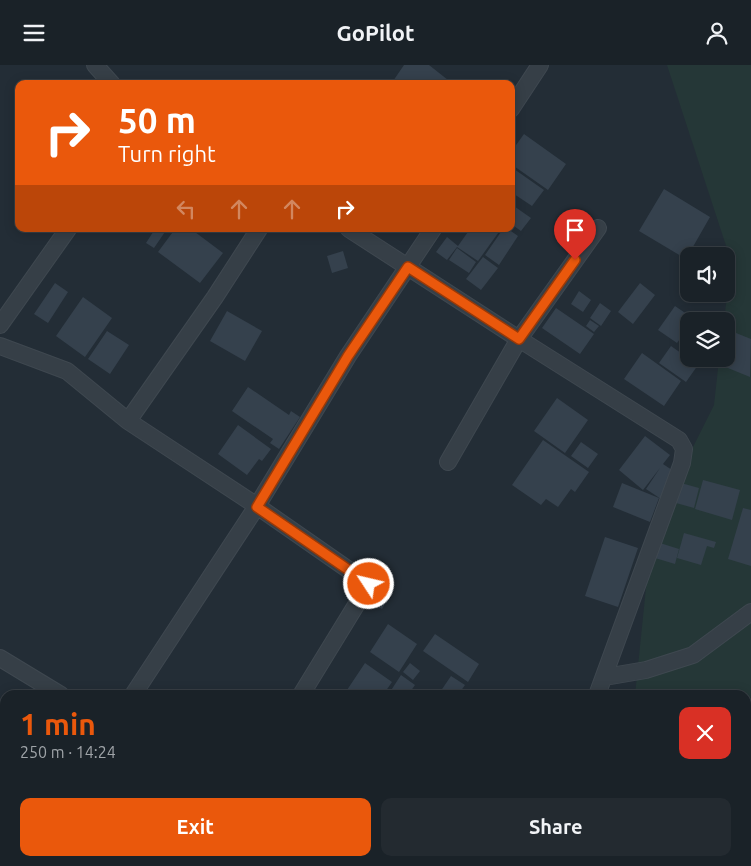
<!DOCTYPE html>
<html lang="en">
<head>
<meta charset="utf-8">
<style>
	:root { --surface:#1a2228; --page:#232a30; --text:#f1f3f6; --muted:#9fa4a8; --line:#383f45; --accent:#ea580c }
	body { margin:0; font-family:Ubuntu,sans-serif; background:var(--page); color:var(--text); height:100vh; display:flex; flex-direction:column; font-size:19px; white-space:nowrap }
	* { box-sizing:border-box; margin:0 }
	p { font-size:16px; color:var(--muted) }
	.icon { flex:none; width:28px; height:28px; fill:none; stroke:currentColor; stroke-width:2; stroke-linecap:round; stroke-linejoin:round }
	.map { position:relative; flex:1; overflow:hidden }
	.side { position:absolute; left:0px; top:625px; width:751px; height:176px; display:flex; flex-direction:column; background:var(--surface); border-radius:15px 15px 0 0; box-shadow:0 2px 12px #0003,0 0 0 1px var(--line) }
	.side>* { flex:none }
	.banner { position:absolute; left:15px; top:15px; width:500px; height:152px; border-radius:10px; box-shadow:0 2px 12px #0003,0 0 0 1px var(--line); background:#ea580c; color:#fff; overflow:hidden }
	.controls { position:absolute; left:680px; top:182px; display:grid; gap:10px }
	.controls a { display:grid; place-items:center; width:55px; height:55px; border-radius:10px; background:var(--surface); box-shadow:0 2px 12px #0003,0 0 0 1px var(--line); font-size:25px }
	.pin { position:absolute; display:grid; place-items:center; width:42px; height:42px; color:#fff; margin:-51px -21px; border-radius:50% 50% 50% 0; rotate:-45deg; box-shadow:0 0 5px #0007 }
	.pin .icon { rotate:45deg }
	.me { position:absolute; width:55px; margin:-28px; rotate:305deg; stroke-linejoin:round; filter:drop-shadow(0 0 4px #0008) }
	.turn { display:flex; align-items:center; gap:18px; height:105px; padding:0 20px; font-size:22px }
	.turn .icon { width:65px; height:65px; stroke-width:2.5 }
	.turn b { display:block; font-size:35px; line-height:42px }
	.lanes { display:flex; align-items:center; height:48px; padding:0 20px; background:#0003; justify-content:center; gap:25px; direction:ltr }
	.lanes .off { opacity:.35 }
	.round { display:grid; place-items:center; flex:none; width:52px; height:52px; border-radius:10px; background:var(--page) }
	.head { display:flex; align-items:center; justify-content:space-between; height:85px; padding:0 20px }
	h1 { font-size:30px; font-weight:700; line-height:38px; color:var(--accent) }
	.primary-button { display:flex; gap:10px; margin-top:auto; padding:10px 20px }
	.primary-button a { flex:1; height:58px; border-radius:10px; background:var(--accent); color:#fff; font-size:20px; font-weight:700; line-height:58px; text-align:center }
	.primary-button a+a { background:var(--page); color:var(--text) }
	header { display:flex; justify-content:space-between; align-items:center; height:65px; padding:0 20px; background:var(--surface); font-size:22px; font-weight:700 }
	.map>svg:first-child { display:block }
</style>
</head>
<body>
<header><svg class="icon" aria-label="menu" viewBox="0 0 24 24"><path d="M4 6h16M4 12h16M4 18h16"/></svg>GoPilot<svg class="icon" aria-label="person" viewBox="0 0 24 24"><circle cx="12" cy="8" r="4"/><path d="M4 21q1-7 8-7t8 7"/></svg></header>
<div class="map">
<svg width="751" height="801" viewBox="0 0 751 801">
	<rect width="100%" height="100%" fill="#232d36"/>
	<path fill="#253737" d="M667,0H751V801H618L619,796H746V630H635L652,464L714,340L719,294H726V256H724L731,196Z"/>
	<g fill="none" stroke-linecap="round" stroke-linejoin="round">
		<path stroke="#172533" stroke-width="5" d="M746,765L751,750
			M734,801L736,796"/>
	</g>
	<path fill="#35414d" d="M404,0H429L448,15L445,19H391Z
		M524,69L566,99L548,125L511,99V87Z
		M514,104L544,125L532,141L511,127V108Z
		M664,124L710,152L686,194L639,166Z
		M511,139L531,153L521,166L511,159Z
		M155,164H167L154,183L146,178Z
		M175,164H191L223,188L200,218L158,187Z
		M470,164H501L478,196L457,182L447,195L436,187L447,172L458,181Z
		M503,164H508L518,171L499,200L485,190Z
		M457,183L476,197L469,208L449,195Z
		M343,186L348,203L332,208L327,191Z
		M483,192L498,203L481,225L466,214Z
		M55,218L68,227L48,258L34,249Z
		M640,218L655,230L633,259L618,247Z
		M579,226L591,235L583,247L571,239Z
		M83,232L112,253L85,292L56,271Z
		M600,238L611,246L601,261L590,253Z
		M675,241L694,254L692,256H689V261L677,278L658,265Z
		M556,243L594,269L580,289L542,263Z
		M227,246L262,266L245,296L210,276Z
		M590,255L599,261L594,267L586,261Z
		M689,264V282L680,277Z
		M107,266L129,280L110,309L88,294Z
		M726,267L733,271L726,289Z
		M736,268L751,274L750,312L723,301Z
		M671,281L698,300L686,317L659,298Z
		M642,288L681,316L664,341L624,314Z
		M248,322L289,350L291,346L300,352L279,384L270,378L273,374L232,346Z
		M557,333L588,355L565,388L534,366Z
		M238,360L271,384L262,396L259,394L247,410L218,389Z
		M645,371L670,390L663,399L678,409L661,434L646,424L660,403L643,425L619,405Z
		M543,375L589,407L575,427L571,424L558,442L546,434L541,440L512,420Z
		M581,377L598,389L588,403L571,391Z
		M703,415L740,425L732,455L695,444Z
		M622,418L659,433L650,457L613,442Z
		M681,418L699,423L694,443L676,438Z
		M743,443L751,445V501L728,494Z
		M684,468L716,477L714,483L707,481L701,500L677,493Z
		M605,472L638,483L618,542L585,531Z
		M660,478L679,484L675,499L655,493Z
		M372,529L386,537L382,544L368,536Z
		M388,559L417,579L399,607L370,587Z
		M435,569L479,599L468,617L423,586Z
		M365,598L392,617L383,630H347L345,628Z
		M410,598L420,606L413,615L403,607Z
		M401,610L415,620L408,630H388Z
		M451,611L465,620L458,630H438Z
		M5,688V715L0,712V696Z
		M274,796H295L302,801H271Z
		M429,796H479L477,801H427Z
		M557,796H579L578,801H556Z
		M583,796H604L612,801H581Z"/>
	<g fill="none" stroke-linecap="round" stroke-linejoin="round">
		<defs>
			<path id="minor" d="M95,0L112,19
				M511,44L540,0
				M349,164L519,274L598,163
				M0,260L68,164
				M0,281L67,306L128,356L257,441L369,519L301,630
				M128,356L215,232L259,164
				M448,397L519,274L679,375L684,384L682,398L597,630
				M0,593L61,630
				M605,612L646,605L693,590L751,547
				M133,630L257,441L348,291L433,164
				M22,801L25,796
				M184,801L186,796
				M539,801L540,796"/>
		</defs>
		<use href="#minor" stroke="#3f4850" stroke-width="18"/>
		<use href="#minor" stroke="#363f47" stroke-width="16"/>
	</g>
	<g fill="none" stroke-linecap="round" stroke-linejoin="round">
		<defs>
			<path id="route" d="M369,519L257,442L348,291L408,202L519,274L575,195"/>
		</defs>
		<use href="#route" stroke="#983908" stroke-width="12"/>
		<use href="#route" stroke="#ea580c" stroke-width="9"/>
	</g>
</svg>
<div class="controls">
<a><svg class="icon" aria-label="sound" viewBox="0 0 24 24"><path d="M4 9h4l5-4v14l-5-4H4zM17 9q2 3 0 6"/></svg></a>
<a><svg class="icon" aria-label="layers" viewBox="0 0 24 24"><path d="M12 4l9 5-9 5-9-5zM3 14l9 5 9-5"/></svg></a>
</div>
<div class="pin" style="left:575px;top:195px;background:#d93025"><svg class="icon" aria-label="arrive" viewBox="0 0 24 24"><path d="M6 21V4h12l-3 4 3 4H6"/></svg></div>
<svg class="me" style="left:369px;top:519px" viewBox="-20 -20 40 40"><circle r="17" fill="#ea580c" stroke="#fff" stroke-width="3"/><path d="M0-11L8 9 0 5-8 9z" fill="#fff"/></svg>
<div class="banner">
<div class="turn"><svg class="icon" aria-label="right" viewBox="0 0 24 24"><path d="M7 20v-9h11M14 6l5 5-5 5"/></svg><div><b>50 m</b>Turn right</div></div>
<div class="lanes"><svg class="icon off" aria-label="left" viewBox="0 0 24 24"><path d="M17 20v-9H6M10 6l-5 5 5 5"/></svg><svg class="icon off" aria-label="ahead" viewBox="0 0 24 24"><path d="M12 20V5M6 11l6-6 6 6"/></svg><svg class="icon off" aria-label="ahead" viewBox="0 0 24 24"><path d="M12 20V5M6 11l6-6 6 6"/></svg><svg class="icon" aria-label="right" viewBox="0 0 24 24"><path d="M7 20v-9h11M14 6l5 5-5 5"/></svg></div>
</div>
<section class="side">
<div class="head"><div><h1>1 min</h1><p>250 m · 14:24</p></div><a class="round" style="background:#d93025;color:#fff"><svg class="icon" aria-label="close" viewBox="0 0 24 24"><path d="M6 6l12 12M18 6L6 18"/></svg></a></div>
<div class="primary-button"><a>Exit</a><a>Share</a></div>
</section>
</div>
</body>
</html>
